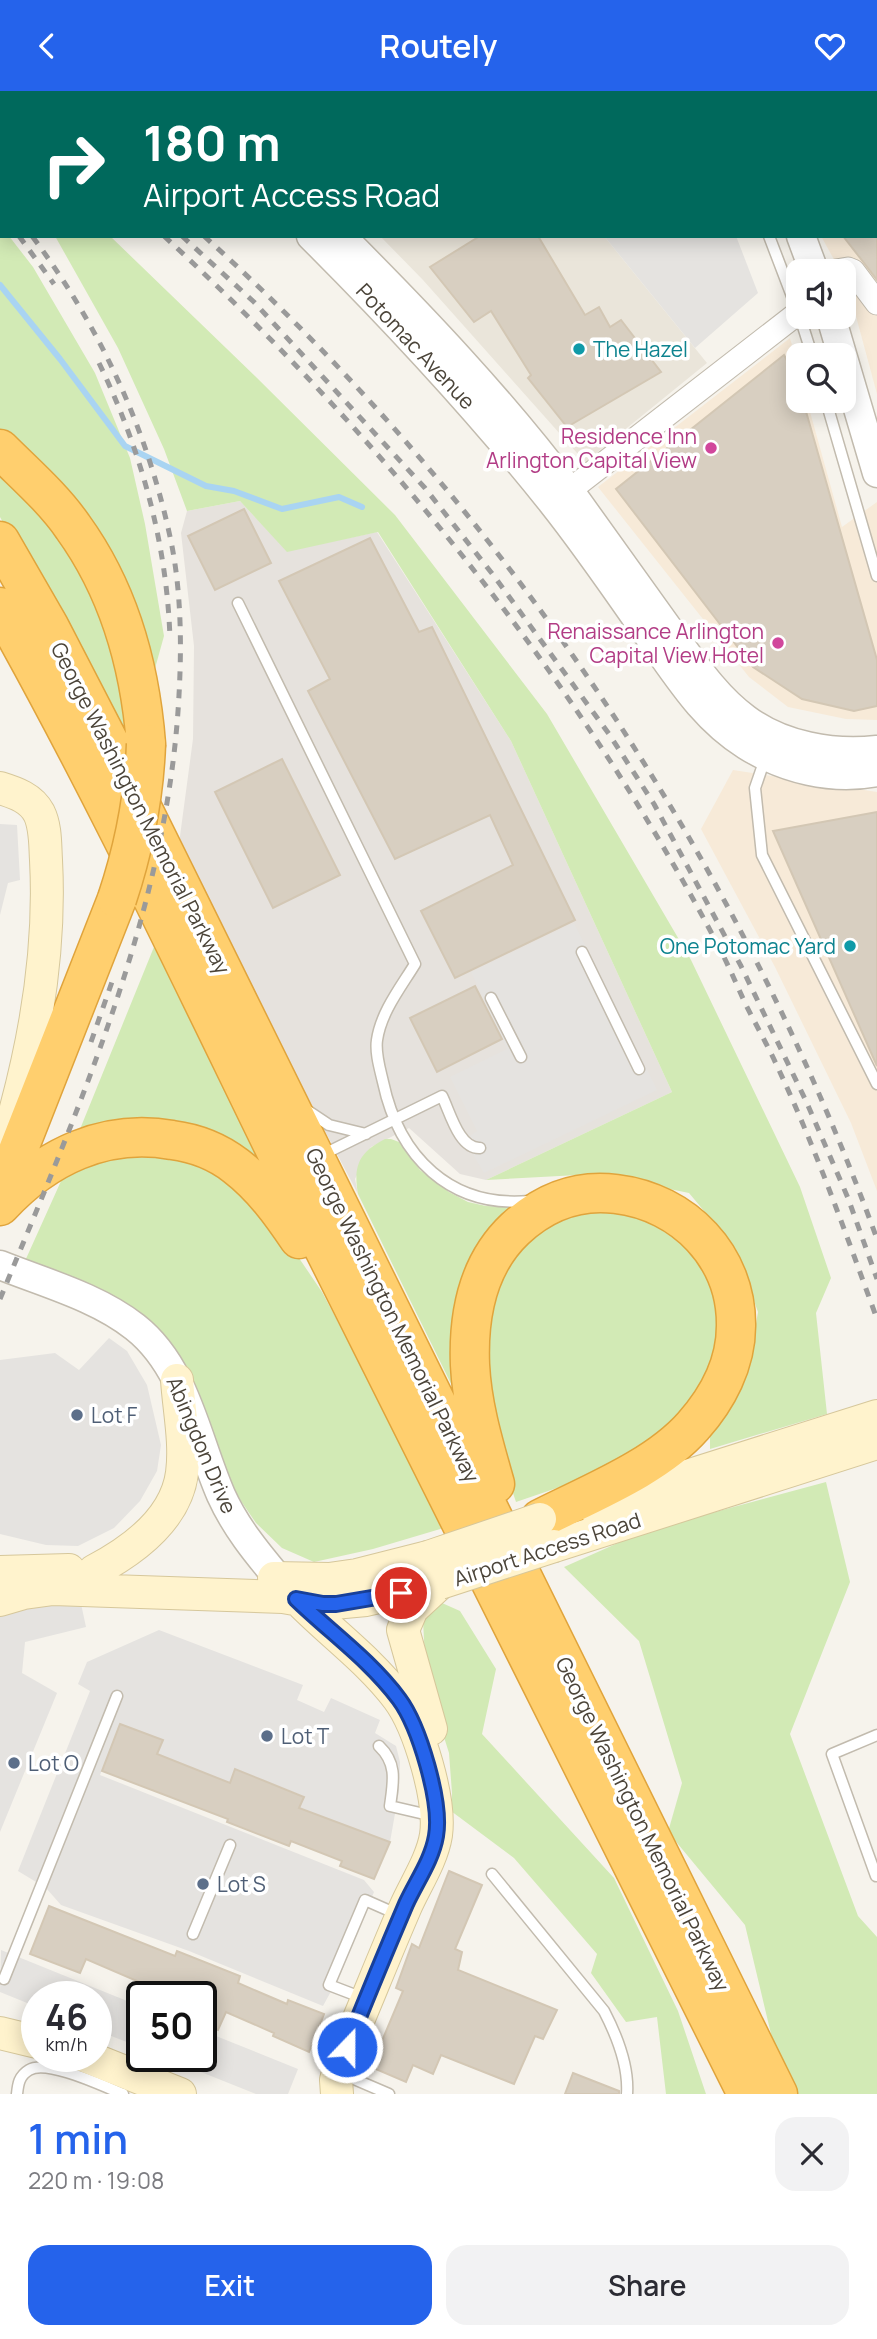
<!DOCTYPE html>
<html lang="en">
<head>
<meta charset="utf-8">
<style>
	:root { --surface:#fff; --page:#f2f2f3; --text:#2b2b33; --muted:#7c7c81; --accent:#2563eb }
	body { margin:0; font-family:Manrope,sans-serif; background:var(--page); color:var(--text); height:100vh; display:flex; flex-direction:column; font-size:26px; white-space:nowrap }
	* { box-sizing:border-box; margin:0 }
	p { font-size:23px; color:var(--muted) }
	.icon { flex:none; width:38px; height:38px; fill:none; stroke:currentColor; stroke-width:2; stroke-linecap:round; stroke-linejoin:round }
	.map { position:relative; height:2003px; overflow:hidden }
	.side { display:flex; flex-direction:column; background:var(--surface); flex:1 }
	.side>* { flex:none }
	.top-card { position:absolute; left:0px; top:0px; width:878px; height:147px; box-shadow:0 4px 18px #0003; background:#00695c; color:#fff; overflow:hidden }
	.fabs { position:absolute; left:786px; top:168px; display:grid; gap:14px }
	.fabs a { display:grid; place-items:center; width:70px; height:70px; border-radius:14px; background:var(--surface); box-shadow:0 4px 18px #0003; font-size:35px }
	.speed { position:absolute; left:21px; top:1890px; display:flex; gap:14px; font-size:35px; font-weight:700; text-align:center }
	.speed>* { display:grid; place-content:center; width:91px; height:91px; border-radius:50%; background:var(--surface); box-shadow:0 4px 18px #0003; line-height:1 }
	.speed small { font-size:18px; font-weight:400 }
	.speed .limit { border:4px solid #111; border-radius:10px; background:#fff; color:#111 }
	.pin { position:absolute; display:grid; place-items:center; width:60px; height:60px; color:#fff; margin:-30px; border:4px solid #fff; border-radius:50%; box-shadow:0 2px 7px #0007 }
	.me { position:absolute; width:77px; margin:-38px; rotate:22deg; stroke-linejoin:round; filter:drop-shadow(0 0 5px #0008) }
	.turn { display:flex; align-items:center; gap:24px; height:147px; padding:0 28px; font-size:32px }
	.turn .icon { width:91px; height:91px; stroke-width:2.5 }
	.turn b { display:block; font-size:49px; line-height:60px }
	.round { display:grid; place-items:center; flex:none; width:74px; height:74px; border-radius:21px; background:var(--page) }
	.headline { display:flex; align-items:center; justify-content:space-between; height:119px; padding:0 28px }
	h1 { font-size:42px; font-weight:600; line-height:52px; color:var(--accent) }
	.primary-button { display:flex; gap:14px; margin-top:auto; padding:14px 28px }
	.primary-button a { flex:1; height:80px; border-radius:21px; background:var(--accent); color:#fff; font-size:28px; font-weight:600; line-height:80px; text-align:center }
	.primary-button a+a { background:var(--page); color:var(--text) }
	header { display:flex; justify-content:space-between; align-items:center; height:91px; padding:0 28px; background:var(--accent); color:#fff; font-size:32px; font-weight:600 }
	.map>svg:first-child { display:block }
</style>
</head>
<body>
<header><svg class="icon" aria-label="back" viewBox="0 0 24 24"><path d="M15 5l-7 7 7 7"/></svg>Routely<svg class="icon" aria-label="heart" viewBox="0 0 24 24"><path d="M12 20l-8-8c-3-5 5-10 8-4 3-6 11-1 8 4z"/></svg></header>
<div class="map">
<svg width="877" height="2003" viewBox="0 0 877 2003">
	<rect width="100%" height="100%" fill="#f6f3ec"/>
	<path fill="#eae5da" d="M380,145H604L707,272L585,371L423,189Z"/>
	<path fill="#f7ead8" d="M877,30V303L847,192L821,145H877Z
		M790,247L798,275V310H807L842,436L877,411V629L846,628L788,616L749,586L598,396Z
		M733,679L877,701V1100L851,1032L775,876L701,738Z"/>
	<path fill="#e6e2dd" d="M240,410L287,460L377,441L511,650L672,1001L486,1089L460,1083L409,1037L371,1056L355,1088L358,1103L178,760L193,648L194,555L181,442L187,420Z"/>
	<path fill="#d2eab5" d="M0,135L2,145H9L33,176L95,282L130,367L145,433L164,545L154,581L0,345Z
		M55,145H110L256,286L395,424L547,623L691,869L800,1096L831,1187L816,1222L827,1323L710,1358V1342L747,1284L758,1221L735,1157L689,1102L597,1083L486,1089L672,1001L511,650L378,441L287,461L240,410L187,420L164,358L118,257Z
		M0,378L54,436L88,488L119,565L126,661L0,426Z
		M156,851L303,1139L253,1079L76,1048Z
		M385,1048H391L399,1051L420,1079L449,1101L468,1111L486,1115L521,1117L459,1309L358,1103C353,1075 359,1061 385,1048Z
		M140,1058L196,1069L261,1111L322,1201L447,1436L373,1458L314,1471L282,1457L256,1432L228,1391L182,1272L164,1243L117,1212L25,1170L66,1079Z
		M597,1112L658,1123L705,1160L724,1216L720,1269L696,1316L651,1356L592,1385L516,1411L489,1330V1190L541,1128Z
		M826,1391L850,1491L790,1643L858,1825L877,1846V2003H797L772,1947L745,1834L668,1741L682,1692L639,1550L564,1476L645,1440Z
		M442,1512L460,1520L496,1578L482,1643L614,1787L678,1920L706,2003H666L657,1926L626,1931L591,1882L597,1863L514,1767L451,1720L452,1702L449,1662L426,1589L423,1529Z"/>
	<path fill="#e5e3e0" d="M604,145H736L758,202L695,257Z
		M0,733L17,734L20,789L8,792L0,824Z
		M574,832L657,999L484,1082L474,1065L470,1045L477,1040L450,986L507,958L471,881Z
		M109,1247L127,1260L147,1294L161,1354L157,1380L140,1410L114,1437L78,1455L46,1454L0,1443V1269L55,1262L79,1279Z
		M80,1508L86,1536L25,1551L22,1582L57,1602L0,1741V1516Z
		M159,1539L303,1594L297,1609L324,1621L331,1607L380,1629L375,1642L396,1655L400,1671L399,1700L390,1751L299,1717L303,1705L236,1678L230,1692L157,1663L162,1649L120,1633L100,1684L364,1789L374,1801L341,1882L323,1915L189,1860L61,1814L46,1797L18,1780L90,1600L78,1593L87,1571Z
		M1,1859L142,1916V1957L96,1939V1906H37V1916L0,1901Z
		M201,1939L298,1978L288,2003H256L161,1965H201Z"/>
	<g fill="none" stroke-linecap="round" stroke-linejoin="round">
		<path stroke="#a9d4f2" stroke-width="6" d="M0,194L60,268L125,355L206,395L234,400L282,418L339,406L362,416"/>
	</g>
	<path fill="#d8cfc1" stroke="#d3c7b4" stroke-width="2" d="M480,145H538L585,224L599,216L610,236L621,229L661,281L567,336L528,287L531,284L491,220L474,231L430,176Z
		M843,145H877V189L864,172Z
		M784,264L798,289V310H803L877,569V615L854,620L802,608L753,576L616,398Z
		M244,418L271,472L215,499L188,445Z
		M370,447L419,541L432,536L575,829L455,887L421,820L513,774L490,724L395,768L308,600L330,588L279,490Z
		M282,668L340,784L273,817L215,701Z
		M877,721V975L773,740Z
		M475,895L502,948L437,981L410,927Z
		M120,1633L163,1649L157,1663L230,1692L235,1678L304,1706L299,1717L390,1751L374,1788L340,1775L342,1770L291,1750L289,1755L227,1731L228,1728L102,1680Z
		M449,1780L482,1794L455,1858L462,1861L458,1879L557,1919L543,1948L535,1945L514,1993L441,1964L433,1983L413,1974L406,1991L371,1976L403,1900L396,1897L412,1853L419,1857Z
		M49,1815L175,1865L177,1860L240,1885L238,1892L287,1913L288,1909L324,1923L309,1961L273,1945L274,1942L226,1921L218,1939L201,1932V1906H155L158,1899L86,1868L80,1882L30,1863Z
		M573,1982L619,2000V2003H565Z"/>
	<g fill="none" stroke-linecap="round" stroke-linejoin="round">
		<defs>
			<path id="service" d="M706,0V2
				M769,145L798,221
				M800,226L812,264
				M826,310L877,485
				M238,512L415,873C401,896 381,921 377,949C375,962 380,978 383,991C399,1066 450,1117 529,1110
				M766,665L755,697L762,764L877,993
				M582,861L639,978
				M491,907L521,966
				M308,1020L329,1034L366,1043
				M322,1064L442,1005C450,1021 459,1058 480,1057
				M379,1655C398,1673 393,1692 390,1715L433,1725
				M492,1783L604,1920C617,1945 629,1974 627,2003
				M876,1785L832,1663L877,1644
				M193,1843L230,1754
				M4,1888L117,1605
				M363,1907L329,1894L365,1809L399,1824
				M340,1982L389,2003
				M17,2003C18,1993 19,1985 29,1979C47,1968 103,1995 123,2003"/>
			<path id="minor" d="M251,2L253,0
				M836,180L848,178L853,180L877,212
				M557,409L798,222"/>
			<path id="tertiary" d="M149,0L151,2
				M183,0L185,2
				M739,0L740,2
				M311,145C396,230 477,317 552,411C587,455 619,502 651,548C679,587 704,628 746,654C784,678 832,690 877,681
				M341,145C422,226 502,310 571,402C603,446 635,491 667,536C691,568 713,604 746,628C782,655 833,664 877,659
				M801,145L814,180
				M831,226L877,382
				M0,1174C45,1192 97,1206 135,1236C186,1276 196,1347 221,1404C235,1435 256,1461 278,1487"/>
			<path id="secondary" d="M0,697C16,702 31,707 39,722C46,736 45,754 46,769C51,862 35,953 9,1042
				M592,1415L877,1325
				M554,1455L877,1352
				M94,1480C132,1460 176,1428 182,1382C186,1352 179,1319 177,1289
				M0,1481L69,1479
				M274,1487L329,1488L357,1484L428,1466
				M278,1487C315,1531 364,1562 398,1607C419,1635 441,1709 436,1744C432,1769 415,1794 405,1817C383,1868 363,1919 341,1970L336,1989L337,2003
				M0,1509L24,1502L53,1498L283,1506L323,1513L366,1509L440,1492
				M431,1638L403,1539L412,1518L438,1494
				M0,1942L37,1951
				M85,1965L180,2003"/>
			<path id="motorway" d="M0,358C25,383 53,407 73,436C120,501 140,575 146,653
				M0,450L49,535L123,678L778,2003
				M0,516C112,715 208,923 309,1128C454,1420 601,1711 747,2003
				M0,1098L12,1075L117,808
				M0,1115C45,1066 105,1037 172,1049C195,1052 218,1061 236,1075C262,1095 281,1121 299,1148
				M495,1393C484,1354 472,1315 470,1274C468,1224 478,1173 515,1138C544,1111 577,1098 616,1103C684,1111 737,1166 736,1235C736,1273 717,1308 693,1335C656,1377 589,1403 540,1428"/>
		</defs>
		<use href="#service" stroke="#c2bbae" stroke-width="13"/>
		<use href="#minor" stroke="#c2bbae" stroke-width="25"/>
		<use href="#tertiary" stroke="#c2bbae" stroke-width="31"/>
		<use href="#secondary" stroke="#d6c79b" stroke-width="34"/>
		<use href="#motorway" stroke="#e0a43c" stroke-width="41"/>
		<use href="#service" stroke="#fff" stroke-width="10"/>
		<use href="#minor" stroke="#fff" stroke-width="23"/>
		<use href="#tertiary" stroke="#fff" stroke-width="28"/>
		<use href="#secondary" stroke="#fff3cd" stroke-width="32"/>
		<use href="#motorway" stroke="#ffcf6e" stroke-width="38"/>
		<path stroke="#9a9a9a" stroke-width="5" stroke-dasharray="9 9" stroke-linecap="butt" d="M15,0L17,2
			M35,0L37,2
			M0,5L2,6
			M0,104L2,106
			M0,122L2,124
			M19,145L54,193
			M164,145C387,351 579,589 720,858C729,876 737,894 745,912C756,934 768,955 778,977C816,1058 846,1143 877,1228
			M182,145L254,211L425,397L494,485L609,643L654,713L741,875L806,1010L848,1107L877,1188
			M204,145C502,414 740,770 877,1148
			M99,272C141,359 167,452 170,548
			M139,797L161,687
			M91,951L113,888
			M0,1208C80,1014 168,816 179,604C182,550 181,493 169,441C145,333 98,233 32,145"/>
		<defs>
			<path id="secondary-bridge" d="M428,1466L540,1428
				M440,1492L554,1455"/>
			<path id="motorway-bridge" d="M117,808C134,757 144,708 146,653"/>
		</defs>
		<use href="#secondary-bridge" stroke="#d6c79b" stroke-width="34" stroke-linecap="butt"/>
		<use href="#motorway-bridge" stroke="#e0a43c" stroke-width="41" stroke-linecap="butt"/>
		<use href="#secondary-bridge" stroke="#fff3cd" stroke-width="32"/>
		<use href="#motorway-bridge" stroke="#ffcf6e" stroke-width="38"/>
	</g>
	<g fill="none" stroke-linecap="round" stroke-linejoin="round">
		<defs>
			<path id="route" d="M347,1956C366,1908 386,1860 406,1813C416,1791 432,1769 436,1745C442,1711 419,1635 399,1608C370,1569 330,1541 296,1508L323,1513H336L401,1502"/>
		</defs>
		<use href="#route" stroke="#184099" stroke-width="18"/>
		<use href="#route" stroke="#2563eb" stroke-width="12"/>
	</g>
	<g fill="#0f9aa8" stroke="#fff" stroke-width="2.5">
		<circle cx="579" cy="258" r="7"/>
		<circle cx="850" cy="855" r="7"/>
	</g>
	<g fill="#d1479c" stroke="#fff" stroke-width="2.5">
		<circle cx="711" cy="357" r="7"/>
		<circle cx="778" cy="552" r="7"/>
	</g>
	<g fill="#5c6f8a" stroke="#fff" stroke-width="2.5">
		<circle cx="77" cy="1324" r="7"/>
		<circle cx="267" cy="1645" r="7"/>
		<circle cx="14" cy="1672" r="7"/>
		<circle cx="203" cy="1793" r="7"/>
	</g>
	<g text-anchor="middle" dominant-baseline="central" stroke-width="7" stroke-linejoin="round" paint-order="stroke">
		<g font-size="21" fill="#4b4439" stroke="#fff">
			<text transform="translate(416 255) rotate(47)">Potomac Avenue</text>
			<text transform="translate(141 717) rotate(63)">George Washington Memorial Parkway</text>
			<text transform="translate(393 1224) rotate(64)">George Washington Memorial Parkway</text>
			<text transform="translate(202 1354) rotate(67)">Abingdon Drive</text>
			<text transform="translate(547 1458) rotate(-18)">Airport Access Road</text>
			<text transform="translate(643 1733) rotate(64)">George Washington Memorial Parkway</text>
		</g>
		<g font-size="21" fill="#0d838f" stroke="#fff" text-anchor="start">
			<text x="593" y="258">The Hazel</text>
			<text x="836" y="855" text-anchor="end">One Potomac Yard</text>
		</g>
		<g font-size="21" fill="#b23c85" stroke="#fff" text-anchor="end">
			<text x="697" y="345">Residence Inn<tspan x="697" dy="24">Arlington Capital View</tspan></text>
			<text x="764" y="540">Renaissance Arlington<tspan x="764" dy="24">Capital View Hotel</tspan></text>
		</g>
		<g font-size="21" fill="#4e5e75" stroke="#fff" text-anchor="start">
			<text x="91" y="1324">Lot F</text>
			<text x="281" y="1645">Lot T</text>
			<text x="28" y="1672">Lot O</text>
			<text x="217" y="1793">Lot S</text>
		</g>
	</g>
</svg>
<div class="fabs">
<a><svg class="icon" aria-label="sound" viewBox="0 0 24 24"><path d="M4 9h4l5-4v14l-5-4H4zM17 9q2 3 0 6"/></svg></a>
<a><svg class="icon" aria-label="search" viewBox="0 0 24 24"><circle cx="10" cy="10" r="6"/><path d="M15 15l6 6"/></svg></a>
</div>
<div class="speed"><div>46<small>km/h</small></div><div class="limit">50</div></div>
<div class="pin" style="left:401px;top:1502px;background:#d93025"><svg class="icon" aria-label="arrive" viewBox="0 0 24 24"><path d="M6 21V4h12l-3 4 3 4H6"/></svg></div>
<svg class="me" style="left:347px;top:1956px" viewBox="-20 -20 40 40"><circle r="17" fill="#2563eb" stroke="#fff" stroke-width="3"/><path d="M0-11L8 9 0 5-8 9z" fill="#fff"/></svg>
<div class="top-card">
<div class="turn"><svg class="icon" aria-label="right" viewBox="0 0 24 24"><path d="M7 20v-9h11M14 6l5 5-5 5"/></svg><div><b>180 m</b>Airport Access Road</div></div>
</div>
</div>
<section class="side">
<div class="headline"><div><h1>1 min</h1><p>220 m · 19:08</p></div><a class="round"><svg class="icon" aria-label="close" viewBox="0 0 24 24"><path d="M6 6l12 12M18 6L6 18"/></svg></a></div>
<div class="primary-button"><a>Exit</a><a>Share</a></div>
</section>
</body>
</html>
